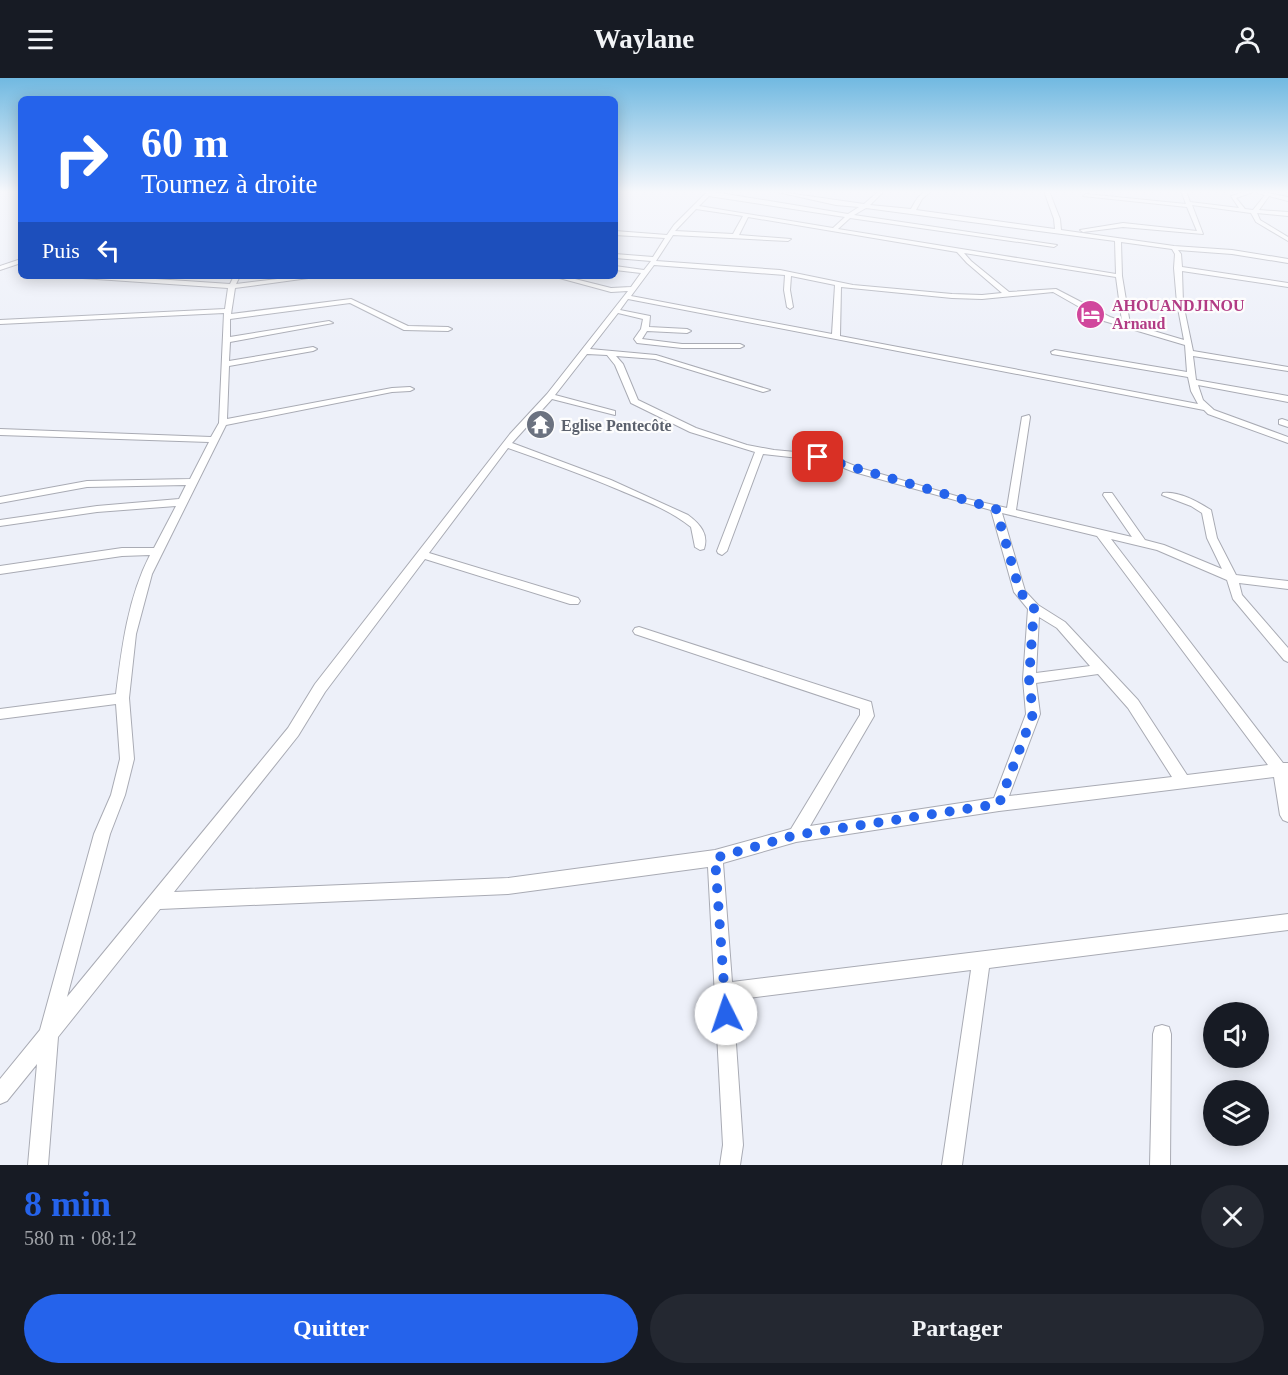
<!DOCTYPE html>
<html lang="fr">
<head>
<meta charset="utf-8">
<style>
	:root { --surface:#171b24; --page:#242831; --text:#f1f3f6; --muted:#9ea1a6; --accent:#2563eb }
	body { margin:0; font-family:Georgia,serif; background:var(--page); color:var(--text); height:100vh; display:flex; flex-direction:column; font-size:22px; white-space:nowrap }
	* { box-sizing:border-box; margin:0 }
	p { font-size:20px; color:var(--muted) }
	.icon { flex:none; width:33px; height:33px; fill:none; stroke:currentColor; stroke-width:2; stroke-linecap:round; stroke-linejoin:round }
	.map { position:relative; height:1087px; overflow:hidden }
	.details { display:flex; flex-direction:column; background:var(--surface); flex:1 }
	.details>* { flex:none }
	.banner { position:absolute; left:18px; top:18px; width:600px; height:183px; border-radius:9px; box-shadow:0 3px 15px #0003; background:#2563eb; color:#fff; overflow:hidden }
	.buttons { position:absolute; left:1203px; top:924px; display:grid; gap:12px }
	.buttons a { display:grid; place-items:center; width:66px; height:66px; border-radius:50%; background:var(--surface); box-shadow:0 3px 15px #0003; font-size:30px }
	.pin { position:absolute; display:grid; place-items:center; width:51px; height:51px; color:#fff; margin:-26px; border-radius:12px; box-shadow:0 3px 9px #0006 }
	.me { position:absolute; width:66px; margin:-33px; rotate:356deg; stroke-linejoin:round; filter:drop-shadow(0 0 4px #0008) }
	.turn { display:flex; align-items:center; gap:21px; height:126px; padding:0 24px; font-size:27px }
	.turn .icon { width:78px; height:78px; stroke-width:2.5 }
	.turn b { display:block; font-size:42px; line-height:51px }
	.then { display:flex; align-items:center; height:57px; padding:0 24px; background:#0003; gap:12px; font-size:22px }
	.round { display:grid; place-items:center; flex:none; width:63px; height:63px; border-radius:32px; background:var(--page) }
	.head { display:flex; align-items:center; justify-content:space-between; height:102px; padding:0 24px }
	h1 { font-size:36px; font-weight:700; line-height:45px; color:var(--accent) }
	.cta { display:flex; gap:12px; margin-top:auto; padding:12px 24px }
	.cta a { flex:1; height:69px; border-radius:36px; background:var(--accent); color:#fff; font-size:24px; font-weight:700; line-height:69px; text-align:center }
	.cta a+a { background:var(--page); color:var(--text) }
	header { display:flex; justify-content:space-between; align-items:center; height:78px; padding:0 24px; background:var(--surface); font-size:27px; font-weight:700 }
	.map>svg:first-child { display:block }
</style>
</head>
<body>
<header><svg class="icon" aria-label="menu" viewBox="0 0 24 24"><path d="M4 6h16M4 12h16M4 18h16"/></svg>Waylane<svg class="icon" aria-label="person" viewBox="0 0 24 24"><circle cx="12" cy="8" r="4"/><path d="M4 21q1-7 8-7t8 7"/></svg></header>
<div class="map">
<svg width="1288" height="1087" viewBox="0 0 1288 1087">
	<rect width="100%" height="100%" fill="#edf0f9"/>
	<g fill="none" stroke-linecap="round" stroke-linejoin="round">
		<defs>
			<path id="minor" d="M708,113L848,136L859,129L836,127L773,113L864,126L879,113H884L870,127L911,131C916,122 920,113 931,113L922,121L916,132L1055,151L1054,141L1044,113H1049L1060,141L1061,152L1174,168L1232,172L1288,181V185L1232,176L1178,172L1181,176L1182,189L1288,205V209L1182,193L1183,225L1193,273L1288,289V293L1193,278L1196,302L1288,318V324L1198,307L1203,322L1214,332L1288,359V365L1208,336L1204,332L628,221L620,232L650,238L649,249L687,251L691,253L687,255L647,253L642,261L682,266H740L744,268L740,270H682L637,265L634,261L641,251L643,241L618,235L590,271L656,277L770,312L763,314L655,281L616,278L623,286L638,322L696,350L747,367L774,372L828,377L860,390L963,420L1007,430L1022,339L1029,337L1030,339L1016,432L1132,459L1103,417L1104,415H1112L1145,462L1164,467L1222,491L1207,460L1202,435L1191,428L1162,417L1163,415C1179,413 1198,424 1211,432L1217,460L1236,497L1288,503V511L1239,505L1242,517L1288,570V584L1284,582L1233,521L1227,502L1157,472L1111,461L1283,685H1288V744L1283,742L1280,737L1274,699L999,733L796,764L723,785L732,904L1288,836V852L989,890L962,1087H942L971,892L733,922L743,1067L740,1087H720L723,1067L708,789L508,816L160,831L58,959L48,1087H28L37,986L7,1023L0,1026V1001L40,952L94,756L111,717L120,681L116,626L0,641V631L116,616C122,568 128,520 150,477L122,478L0,496V488L122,470H154L176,428L97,434L0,448V442L97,428L179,421L186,407L87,409L0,425V419L87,403L190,401L209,364L0,357V351L211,359L219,345L224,235L0,246V242L225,231L228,210L82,200L79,198H111L230,206L234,198H240L236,206L303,198H323L235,210L231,236L351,221L408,248L448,249L452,251L448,253L404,252L350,225L230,241V259L329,243L333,245L230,264L229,283L313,269L317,271L313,273L229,288L227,341L392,310L410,309L414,311L410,313L392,314L226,347L152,496L136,556L129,620L134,681L125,717L110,756L67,919L288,650L315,606L510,356L547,316L628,213L611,214L552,198H563L611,210L631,209L641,195L615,192V188L644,192L651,183L615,180V176L653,179L665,160L615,157V153L667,157L674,147ZM709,118L845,139L833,150L699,128ZM866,130L1115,163L1116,196L838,151L850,140L1054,169L1057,167L854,137ZM696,131L743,138L733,156L675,153ZM748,139L957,174L967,185L1002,215L982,217L952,216L853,207L780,192L656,183L673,157L788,163L791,161L739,157ZM1121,164L1172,171L1175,176L1174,190L1177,225L1184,262L1130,246L1122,198ZM964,175L1116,199L1122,243L1110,239L1056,211L1009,214L971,183ZM654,187L785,197L784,212L787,229L790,231L793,229L790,212L791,198L835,207L832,256L631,218ZM841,209L952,220L982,221L1053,214L1104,243L1185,267L1187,294L1055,272L1051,274L1052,276L1188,299L1191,313L1198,326L840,258ZM587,276L607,277L615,287L631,325L690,354L755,374L717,473L718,475L722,477L727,473L763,376L826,383L854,394L991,432L1014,514L1028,531L1023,601L1026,636L994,720L810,748L874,638L871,624L639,549L635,550L633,553L635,556L860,631V637L791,751L715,772L508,800L174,814L298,658L325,614L425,481L570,526H578L580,523L578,520L429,475L508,370C545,383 581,396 617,411C643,422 670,432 691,449L695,469L700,472L704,471C709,456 700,446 688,437L611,402L512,365L552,321L615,337V333L555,317ZM1002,435L1097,458L1268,687L1187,697L1138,622L1065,544L1038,527L1025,513ZM1039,539L1057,550L1090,588L1036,595ZM1098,596L1128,630L1172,699L1009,718L1040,636L1036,605Z
				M1181,113H1186L1190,124L1239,130L1231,118L1248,113H1256L1236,120L1245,131L1253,132L1265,117L1258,115V113L1288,119V123L1269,118L1259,132L1288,134V138L1257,135L1260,142L1288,159V163L1256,144L1251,135L1192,127L1203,156L1123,149L1083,154L1080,152L1123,145L1197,153L1187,129L1083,118L1086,116L1186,126Z
				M21,181V185L0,192V188Z
				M1282,341L1288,343V349L1279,346V342Z
				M1162,947L1169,949L1171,956L1170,1087H1150L1153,956L1155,949Z"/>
		</defs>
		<use href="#minor" stroke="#a9abb4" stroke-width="2"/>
		<use href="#minor" fill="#fff" fill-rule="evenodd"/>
	</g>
	<linearGradient id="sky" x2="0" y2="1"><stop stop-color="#71b9e1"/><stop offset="0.43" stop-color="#f7f8fc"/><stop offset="1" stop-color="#f7f8fc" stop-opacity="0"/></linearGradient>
	<rect width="1288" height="265" fill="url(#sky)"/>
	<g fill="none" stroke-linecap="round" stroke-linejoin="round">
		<path stroke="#2563eb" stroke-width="10" stroke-dasharray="0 18" d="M726,936L715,780L796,757L999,726L1033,636L1029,601L1034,530L1020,514L996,431L818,379"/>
	</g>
	<defs>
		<symbol id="hotel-disc" viewBox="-11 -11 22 22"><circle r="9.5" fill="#d1479c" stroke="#fdfdfd"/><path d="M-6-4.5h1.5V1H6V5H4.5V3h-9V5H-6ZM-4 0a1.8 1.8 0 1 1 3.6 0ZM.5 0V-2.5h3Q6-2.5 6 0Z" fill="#fff"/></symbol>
		<symbol id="temple-disc" viewBox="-11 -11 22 22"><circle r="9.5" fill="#6b7280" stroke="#fdfdfd"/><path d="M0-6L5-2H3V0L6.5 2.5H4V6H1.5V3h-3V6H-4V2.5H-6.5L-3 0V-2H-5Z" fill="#fff"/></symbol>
	</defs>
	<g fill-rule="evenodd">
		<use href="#hotel-disc" x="1074" y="220" width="33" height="33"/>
		<use href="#temple-disc" x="524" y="330" width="33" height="33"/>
	</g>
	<g text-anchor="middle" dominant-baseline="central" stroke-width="4.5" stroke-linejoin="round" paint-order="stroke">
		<g font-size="16" font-weight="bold" fill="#b23c85" stroke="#fdfdfd" text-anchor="start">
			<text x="1112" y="227">AHOUANDJINOU<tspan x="1112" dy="18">Arnaud</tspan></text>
		</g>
		<g font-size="16" font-weight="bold" fill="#5b616d" stroke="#fdfdfd" text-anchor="start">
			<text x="561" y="347">Eglise Pentecôte</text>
		</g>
	</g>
</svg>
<div class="buttons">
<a><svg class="icon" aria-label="sound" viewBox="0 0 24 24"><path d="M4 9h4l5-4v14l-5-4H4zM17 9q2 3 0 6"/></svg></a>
<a><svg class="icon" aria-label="layers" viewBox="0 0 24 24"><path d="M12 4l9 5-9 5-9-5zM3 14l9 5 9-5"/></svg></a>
</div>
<div class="pin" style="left:818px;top:379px;background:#d93025"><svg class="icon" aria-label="arrive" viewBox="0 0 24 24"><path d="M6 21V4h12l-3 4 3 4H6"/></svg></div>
<svg class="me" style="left:726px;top:936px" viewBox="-20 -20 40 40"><circle r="19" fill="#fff"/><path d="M0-13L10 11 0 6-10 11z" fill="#2563eb"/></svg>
<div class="banner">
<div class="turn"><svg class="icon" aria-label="right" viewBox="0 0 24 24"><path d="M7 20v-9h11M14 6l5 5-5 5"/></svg><div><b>60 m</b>Tournez à droite</div></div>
<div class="then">Puis<svg class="icon" aria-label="left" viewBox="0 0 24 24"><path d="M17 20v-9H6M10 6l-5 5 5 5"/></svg></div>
</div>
</div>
<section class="details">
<div class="head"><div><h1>8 min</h1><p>580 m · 08:12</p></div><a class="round"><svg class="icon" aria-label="close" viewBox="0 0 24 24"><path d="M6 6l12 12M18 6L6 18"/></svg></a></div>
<div class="cta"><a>Quitter</a><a>Partager</a></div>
</section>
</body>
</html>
